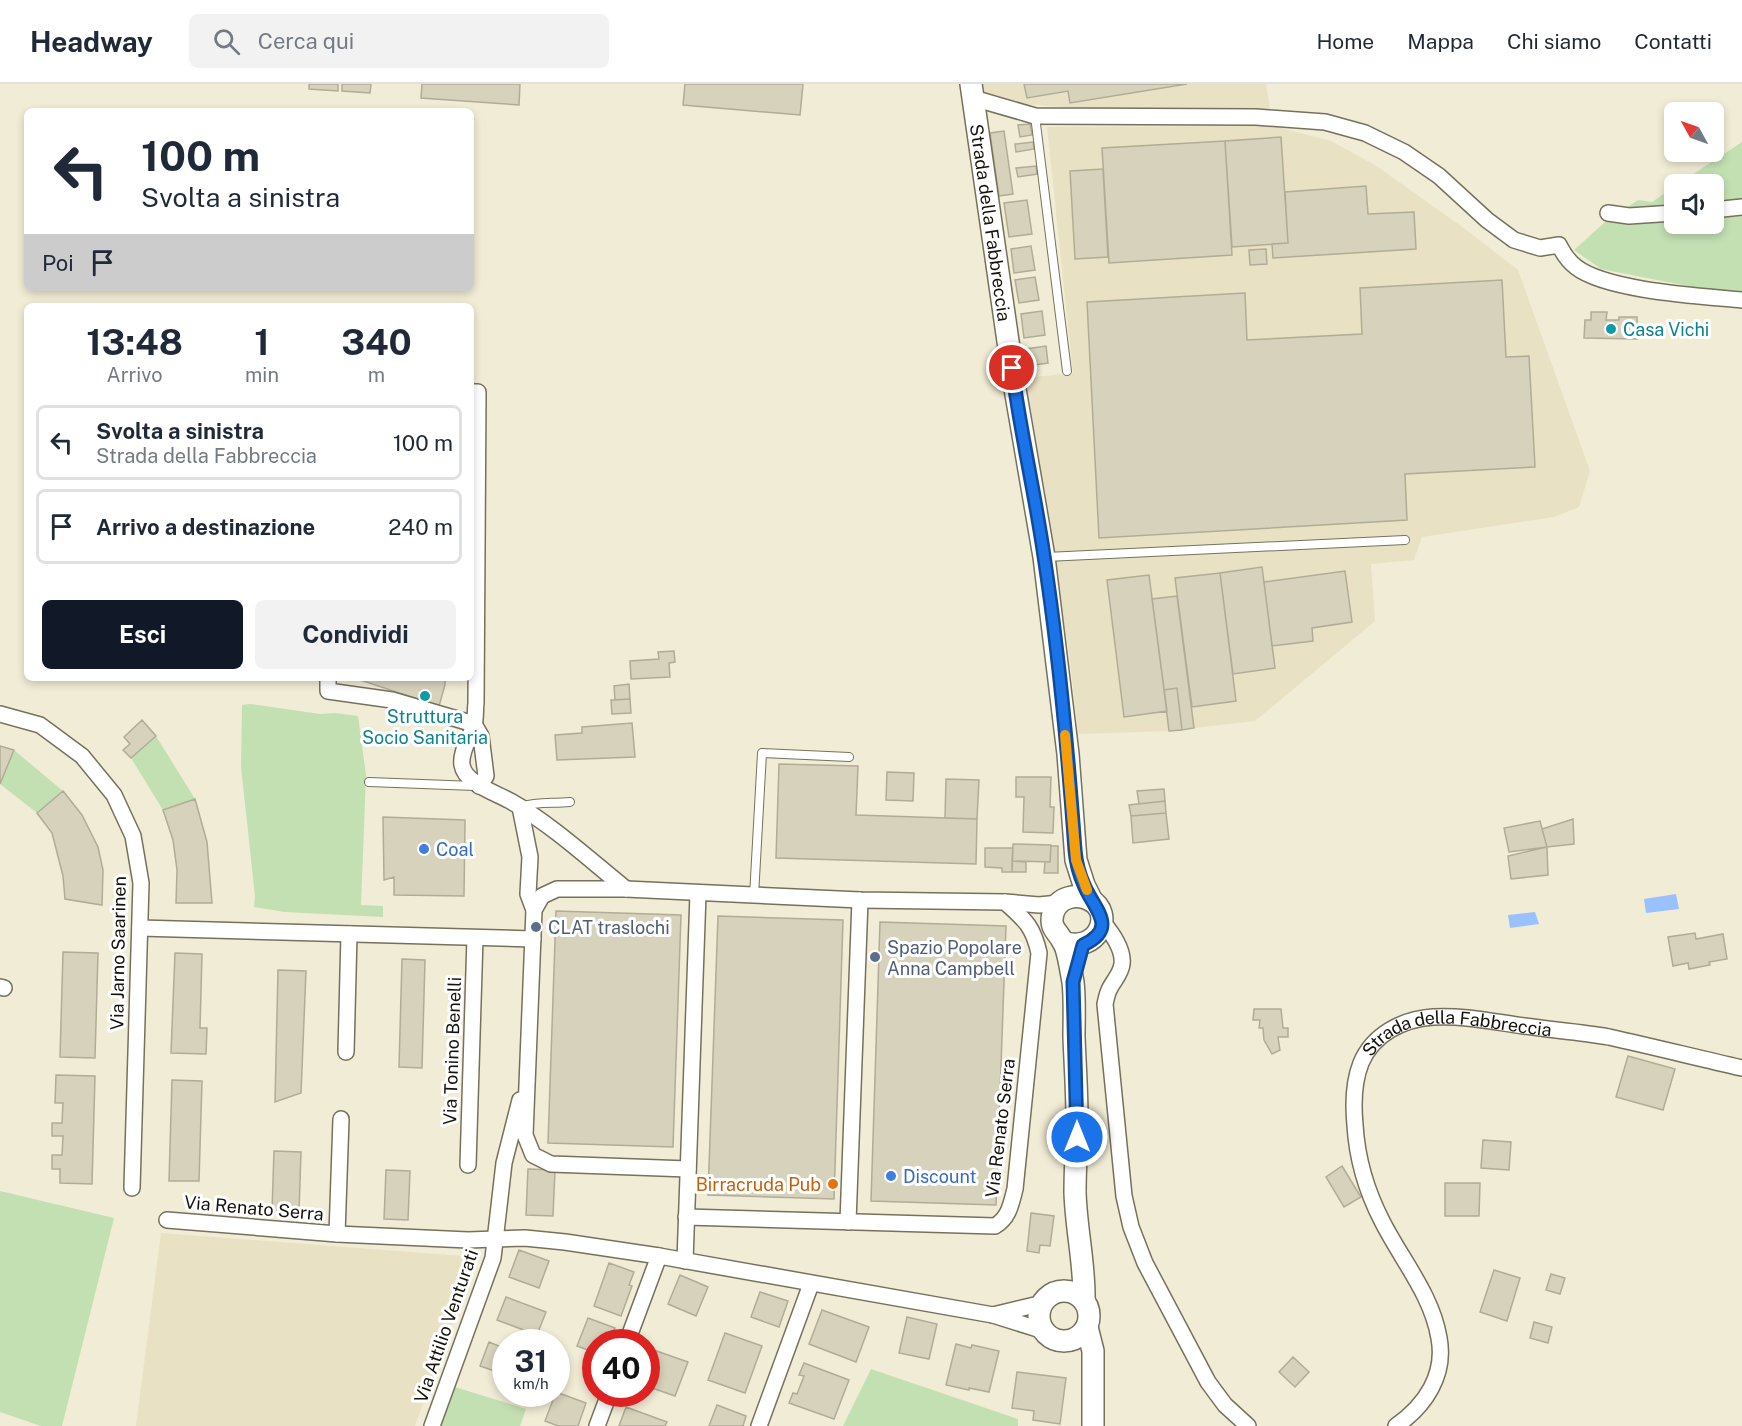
<!DOCTYPE html>
<html lang="it">
<head>
<meta charset="utf-8">
<style>
	:root { --surface:#fff; --page:#f2f2f3; --text:#1f2937; --muted:#747a83; --line:#e0e1e3; --accent:#111827 }
	body { margin:0; font-family:"Public Sans",sans-serif; background:var(--page); color:var(--text); height:100vh; display:flex; flex-direction:column; font-size:22px; white-space:nowrap }
	* { box-sizing:border-box; margin:0 }
	p { font-size:20px; color:var(--muted) }
	.icon { flex:none; width:33px; height:33px; fill:none; stroke:currentColor; stroke-width:2; stroke-linecap:round; stroke-linejoin:round }
	.map { position:relative; flex:1; overflow:hidden }
	.details { position:absolute; left:24px; top:219px; width:450px; height:378px; display:flex; flex-direction:column; background:var(--surface); border-radius:9px; box-shadow:0 3px 9px #0003 }
	.details>* { flex:none }
	.hud { position:absolute; left:24px; top:24px; width:450px; height:183px; border-radius:9px; box-shadow:0 3px 9px #0003; background:#fff; color:var(--text); overflow:hidden }
	.needle { width:39px; rotate:310deg }
	.tools { position:absolute; left:1664px; top:18px; display:grid; gap:12px }
	.tools a { display:grid; place-items:center; width:60px; height:60px; border-radius:9px; background:var(--surface); box-shadow:0 3px 9px #0003; font-size:30px }
	.speed { position:absolute; left:492px; top:1245px; display:flex; gap:12px; font-size:30px; font-weight:700; text-align:center }
	.speed>* { display:grid; place-content:center; width:78px; height:78px; border-radius:50%; background:var(--surface); box-shadow:0 3px 9px #0003; line-height:1 }
	.speed small { font-size:15px; font-weight:400 }
	.speed .limit { border:9px solid #d22; background:#fff; color:#111 }
	.pin { position:absolute; display:grid; place-items:center; width:51px; height:51px; color:#fff; margin:-26px; border:3px solid #fff; border-radius:50%; box-shadow:0 2px 6px #0007 }
	.me { position:absolute; width:66px; margin:-33px; rotate:0deg; stroke-linejoin:round; filter:drop-shadow(0 0 4px #0008) }
	.turn { display:flex; align-items:center; gap:21px; height:126px; padding:0 18px; font-size:27px }
	.turn .icon { width:78px; height:78px; stroke-width:2.5 }
	.turn b { display:block; font-size:42px; line-height:51px }
	.then { display:flex; align-items:center; height:57px; padding:0 18px; background:#0003; gap:12px; font-size:22px }
	.eta { display:flex; justify-content:space-evenly; align-items:center; height:102px; text-align:center }
	.eta b { font-size:36px; font-weight:700; line-height:42px }
	.cta { display:flex; gap:12px; margin-top:auto; padding:12px 18px }
	.cta a { flex:1; height:69px; border-radius:9px; background:var(--accent); color:#fff; font-size:24px; font-weight:700; line-height:69px; text-align:center }
	.cta a+a { background:var(--page); color:var(--text) }
	ul { padding:0; list-style:none }
	li { display:flex; align-items:center; gap:18px; height:75px; margin:0 12px 9px; padding:0 6px; border:3px solid var(--line); border-radius:9px }
	li div { flex:1 }
	li b { display:block; font-size:22px }
	li em { font-style:normal }
	header { display:flex; align-items:center; gap:36px; box-sizing:border-box; height:84px; padding:0 30px; background:var(--surface); border-bottom:2px solid var(--line) }
	header strong { font-size:28px }
	nav { display:flex; gap:33px; margin-inline-start:auto; font-size:21px }
	.search { width:420px; height:54px; background:var(--page); display:flex; align-items:center; gap:15px; box-sizing:border-box; padding:0 21px; border-radius:9px; color:var(--muted); font-size:22px }
	.map>svg:first-child { display:block }
</style>
</head>
<body>
<header>
<strong>Headway</strong>
<div class="search"><svg class="icon" aria-label="search" viewBox="0 0 24 24"><circle cx="10" cy="10" r="6"/><path d="M15 15l6 6"/></svg>Cerca qui</div>
<nav><a>Home</a><a>Mappa</a><a>Chi siamo</a><a>Contatti</a></nav>
</header>
<div class="map">
<svg width="1742" height="1342" viewBox="0 0 1742 1342">
	<rect width="100%" height="100%" fill="#f1ecd5"/>
	<path fill="#e8e1c3" d="M983,0H1266L1270,25L1100,26L1025,20L984,10Z
		M1273,42L1331,57L1375,81L1465,145L1518,186L1590,387L1579,423L1554,433L1422,453L1414,476L1371,480L1375,537L1255,637L1169,647L1078,650L1070,576L1026,294L1073,289L1047,43Z
		M161,1149L476,1173L415,1342H136Z"/>
	<path fill="#c3e0b3" d="M1742,58V209L1698,204L1601,185L1574,166L1604,139L1638,116L1652,118L1674,103V140H1713V100H1678Z
		M250,620L320,630L335,629L358,632L366,691L361,821L383,822V833L285,828L254,823L255,812L241,683L242,621Z
		M156,652L195,715L163,726L131,674Z
		M14,666L63,707L37,729L0,700Z
		M0,1107L114,1134L62,1342H41L0,1328Z
		M871,1285L1018,1335V1342H843Z
		M455,1303L526,1325L520,1342H441Z"/>
	<path fill="#99c1fd" d="M1676,810L1679,825L1646,829L1644,815Z
		M1535,828L1539,840L1510,844L1508,831Z"/>
	<path fill="#d7d2bc" stroke="#b1ac96" stroke-width="1.5" d="M309,0H338V7L309,5Z
		M342,0H371L370,9L342,7Z
		M422,0H520L519,21L421,14Z
		M685,0H803L800,31L683,21Z
		M1024,0H1187L1070,19L1068,7L1027,14Z
		M1030,40L1032,51L1020,53L1018,41Z
		M1004,47L1013,110L999,112L990,49Z
		M1281,53L1288,159L1232,163L1225,57Z
		M1225,57L1232,171L1109,179L1102,64Z
		M1033,58L1034,65L1016,68L1015,60Z
		M1036,82L1037,90L1018,93L1016,84Z
		M1103,85L1108,173L1075,175L1070,87Z
		M1366,102L1368,130L1414,128L1416,165L1273,174L1272,160L1288,159L1285,108Z
		M1027,116L1032,150L1009,153L1004,119Z
		M1031,162L1035,186L1014,189L1011,165Z
		M1266,165L1267,180L1250,181L1249,166Z
		M1035,193L1039,216L1019,219L1015,196Z
		M1502,196L1506,273L1529,272L1535,383L1405,390L1407,436L1099,454L1087,218L1245,209L1247,256L1362,250L1360,204Z
		M1042,227L1045,251L1024,254L1021,230Z
		M1591,228H1607L1606,236H1619V233H1637V255L1584,254L1585,236H1591Z
		M1046,262L1048,279L1028,282L1026,265Z
		M1262,483L1275,584L1233,590L1220,489Z
		M1345,487L1352,538L1312,544L1313,557L1272,562L1264,498Z
		M1220,489L1236,617L1192,623L1175,494Z
		M1149,491L1167,627L1124,633L1107,496Z
		M1177,512L1194,644L1182,646L1177,604L1164,606L1152,515Z
		M674,567L675,578L669,579L670,593L631,595L630,577L659,575L658,568Z
		M360,594H445V601L439,622L360,596Z
		M629,600L630,615L615,616L614,602Z
		M1177,604L1182,646L1169,647L1164,606Z
		M630,615L631,629L612,630L611,616Z
		M142,636L156,652L131,674L123,666L130,660L124,653Z
		M632,639L635,673L557,676L555,651L582,649V643Z
		M0,662L14,666L0,700Z
		M779,680L858,682L856,731L977,735L976,780L776,774Z
		M887,688L914,689L913,717L886,716Z
		M1016,693H1051L1050,723H1054L1053,749L1023,748L1024,713H1016Z
		M946,695L979,696L977,735L945,734Z
		M1164,705L1165,717L1139,720L1137,707Z
		M63,707L82,731L98,763L103,786L102,821L65,815L63,792L52,749L37,729Z
		M195,715L207,758L212,819H176L177,786L173,756L163,726Z
		M1165,717L1166,729L1131,732L1129,721Z
		M1166,729L1169,755L1133,759L1131,732Z
		M383,733L465,736L464,812L394,811V793L384,796Z
		M1573,735L1574,760L1547,763L1542,745Z
		M1540,737L1547,763L1509,768L1504,744Z
		M1013,760L1051,761L1050,778L1012,777Z
		M1051,762H1058V789H1044L1045,778H1050Z
		M1547,763L1548,791L1511,795L1508,772Z
		M985,764H1013L1012,788H1002V784L985,783Z
		M1012,777L1026,778V788H1012Z
		M556,827L681,831L673,1063L548,1059Z
		M718,832L843,836L834,1115L708,1111Z
		M880,838L1006,842L996,1121L871,1117Z
		M1695,849L1696,855L1723,850L1727,875L1709,878L1710,881L1689,885L1688,879L1673,882L1668,853Z
		M63,868L98,869L95,974L60,973Z
		M175,869L202,870L200,944H207L206,970L171,969Z
		M402,875L425,876L422,984L399,983Z
		M278,886L306,887L301,1009L275,1018Z
		M1254,925H1281L1283,944H1288V953H1278L1280,966L1272,970L1264,956L1263,944H1259L1260,936H1253Z
		M1628,972L1675,985L1663,1026L1616,1013Z
		M56,991L95,992L92,1100L60,1099V1085H52V1071H62L63,1052H52V1039H62L63,1019H55Z
		M172,996L202,997L199,1097H169Z
		M1483,1056L1511,1058L1509,1086L1481,1084Z
		M274,1067L301,1068L299,1128L272,1127Z
		M1342,1082L1361,1113L1344,1123L1326,1093Z
		M528,1085L555,1086L553,1132L526,1131Z
		M386,1086L410,1087L408,1136L384,1135Z
		M1445,1099H1480L1479,1132H1445Z
		M1031,1129L1054,1132L1050,1162L1040,1161L1039,1169L1027,1167Z
		M519,1166L549,1177L539,1204L509,1193Z
		M609,1179L634,1188L629,1201L632,1202L621,1232L594,1222Z
		M1494,1186L1520,1194L1507,1237L1480,1228Z
		M1551,1190L1565,1194L1560,1210L1546,1206Z
		M680,1191L708,1203L696,1232L668,1220Z
		M760,1208L788,1217L779,1243L751,1233Z
		M506,1213L546,1228L537,1251L497,1236Z
		M822,1226L869,1243L856,1278L809,1260Z
		M907,1233L937,1240L929,1275L899,1269Z
		M588,1234L615,1244L610,1258H596V1269L577,1262Z
		M1534,1238L1552,1243L1548,1259L1530,1254Z
		M725,1249L762,1262L745,1309L708,1296Z
		M489,1258L506,1265V1291L480,1282Z
		M956,1260L971,1264L972,1261L999,1267L989,1308L969,1304V1306L946,1301Z
		M648,1264L688,1278L675,1312L646,1302Z
		M1293,1273L1309,1288L1295,1303L1279,1288Z
		M804,1279L849,1296L834,1335L789,1319L793,1309L797,1310L804,1292L799,1291Z
		M1017,1288L1066,1294L1060,1340L1033,1336L1034,1327L1012,1324Z
		M556,1308L586,1319L578,1342H558L545,1337Z
		M717,1321L746,1332L743,1342H709Z
		M626,1323L667,1338L665,1342H619Z"/>
	<g fill="none" stroke-linecap="round" stroke-linejoin="round">
		<defs>
			<path id="lane" d="M1035,32L1067,287
				M1046,473L1405,456
				M369,698L475,702
				M521,723C538,717 552,720 570,718
				M754,812L762,669L849,673"/>
			<g id="street">
				<path d="M973,14L1035,32L1256,33L1325,38L1365,49L1404,68L1439,92L1487,136L1514,156L1540,164L1559,161C1563,169 1568,177 1576,183C1607,207 1701,212 1742,216"/>
				<path d="M1713,126L1742,123"/>
				<path d="M1608,129L1629,132L1674,129"/>
				<path d="M471,308H478L476,619C475,626 476,634 474,641C470,654 460,668 462,681C465,700 497,709 512,718C552,741 590,776 626,805"/>
				<path d="M328,594V607L392,616L474,640"/>
				<path d="M0,630L40,641L82,672L114,711L133,752L141,799L132,1104"/>
				<path d="M474,640L481,652L486,692L479,702"/>
				<path d="M520,723L530,773L528,810L534,826"/>
				<path d="M1102,837C1111,848 1124,865 1122,880C1121,890 1113,897 1109,906C1107,910 1106,916 1105,920L1124,1112L1131,1143L1145,1179L1208,1298L1225,1321L1248,1342"/>
				<path d="M140,844L533,855"/>
				<path d="M0,903L4,904"/>
				<path d="M346,968L349,850"/>
				<path d="M468,1081L475,854"/>
				<path d="M688,1085L551,1080L533,1071L525,1051L534,826L542,812L557,805H626L860,816L1005,818L1039,821L1059,819"/>
				<path d="M686,1133L995,1142C1009,1134 1011,1120 1015,1105L1039,869C1033,842 1025,836 1005,818"/>
				<path d="M167,1136L337,1150L468,1156L525,1154L565,1158L659,1172L993,1231L1044,1247"/>
				<path d="M848,1138L860,816"/>
				<path d="M337,1150L341,1035"/>
				<path d="M685,1177L698,810"/>
				<path d="M993,1231L1043,1219"/>
				<path d="M627,1258L659,1172"/>
				<path d="M432,1342L493,1174L504,1079L520,1016"/>
				<path d="M597,1342L609,1310"/>
				<path d="M759,1342L811,1200"/>
				<path id="s1" d="M1396,1342C1425,1322 1446,1291 1439,1254C1432,1211 1401,1175 1382,1137C1366,1106 1357,1075 1355,1041C1353,1020 1353,999 1361,979C1373,950 1403,935 1433,933C1463,931 1494,938 1524,942C1552,946 1581,948 1609,953C1654,963 1698,974 1742,984"/>
			</g>
			<g id="secondary">
				<path id="s2" d="M971,0L1014,299L1044,473L1068,670L1076,776L1084,801L1092,817"/>
				<path d="M1063,858C1098,870 1115,829 1090,816C1076,809 1058,813 1053,829C1049,845 1058,847 1063,858C1068,865 1071,888 1073,898C1075,915 1074,935 1074,953C1075,980 1077,1007 1077,1035C1077,1059 1075,1084 1075,1108C1076,1145 1085,1181 1084,1217"/>
				<circle cx="1064" cy="1232" r="25"/>
				<path d="M1087,1243L1093,1267V1342"/>
			</g>
		</defs>
		<use href="#lane" stroke="#76715d" stroke-width="10"/>
		<use href="#street" stroke="#76715d" stroke-width="18"/>
		<use href="#secondary" stroke="#76715d" stroke-width="24"/>
		<use href="#lane" stroke="#fff" stroke-width="8"/>
		<use href="#street" stroke="#fff" stroke-width="15"/>
		<use href="#secondary" stroke="#fff" stroke-width="21"/>
	</g>
	<g fill="none" stroke-linecap="round" stroke-linejoin="round">
		<defs>
			<path id="route" d="M1012,284C1020,347 1035,409 1044,472C1059,569 1068,668 1075,766C1076,778 1079,790 1084,801C1093,824 1120,844 1083,861L1073,898L1077,1053"/>
		</defs>
		<use href="#route" stroke="#114b97" stroke-width="15"/>
		<use href="#route" stroke="#1a73e8" stroke-width="10"/>
		<path stroke="#f59e0b" stroke-width="10" d="M1065,651L1076,776L1087,806"/>
	</g>
	<g fill="#0f9aa8" stroke="#fff" stroke-width="2">
		<circle cx="1611" cy="245" r="6"/>
		<circle cx="425" cy="612" r="6"/>
	</g>
	<g fill="#3f7fe0" stroke="#fff" stroke-width="2">
		<circle cx="424" cy="765" r="6"/>
		<circle cx="891" cy="1092" r="6"/>
	</g>
	<g fill="#5c6f8a" stroke="#fff" stroke-width="2">
		<circle cx="536" cy="843" r="6"/>
		<circle cx="875" cy="873" r="6"/>
	</g>
	<circle fill="#e8710a" stroke="#fff" stroke-width="2" cx="833" cy="1100" r="6"/>
	<g text-anchor="middle" dominant-baseline="central" stroke-width="6" stroke-linejoin="round" paint-order="stroke">
		<g font-size="18" fill="#14120a" stroke="#fff">
			<text stroke="none"><textPath href="#s2" startOffset="140">Strada della Fabbreccia</textPath></text>
			<text transform="translate(118 869) rotate(-89)">Via Jarno Saarinen</text>
			<text stroke="none"><textPath href="#s1" startOffset="508">Strada della Fabbreccia</textPath></text>
			<text transform="translate(452 967) rotate(-88)">Via Tonino Benelli</text>
			<text transform="translate(1000 1044) rotate(-83)">Via Renato Serra</text>
			<text transform="translate(254 1124) rotate(5)">Via Renato Serra</text>
			<text transform="translate(446 1242) rotate(-71)">Via Attilio Venturati</text>
		</g>
		<g font-size="18" fill="#0d838f" stroke="#fff" text-anchor="start">
			<text x="1623" y="245">Casa Vichi</text>
			<text x="425" y="632" text-anchor="middle">Struttura<tspan x="425" dy="21">Socio Sanitaria</tspan></text>
		</g>
		<g font-size="18" fill="#366cbe" stroke="#fff" text-anchor="start">
			<text x="436" y="765">Coal</text>
			<text x="903" y="1092">Discount</text>
		</g>
		<g font-size="18" fill="#4e5e75" stroke="#fff" text-anchor="start">
			<text x="548" y="843">CLAT traslochi</text>
			<text x="887" y="863">Spazio Popolare<tspan x="887" dy="21">Anna Campbell</tspan></text>
		</g>
		<g font-size="18" fill="#c56008" stroke="#fff" text-anchor="end">
			<text x="821" y="1100">Birracruda Pub</text>
		</g>
	</g>
</svg>
<div class="tools">
<a><svg class="needle" viewBox="-14 -14 28 28"><path d="M0-13l5 13h-10z" fill="#e53935"/><path d="M0 13l5-13h-10z" fill="#747a83"/></svg></a>
<a><svg class="icon" aria-label="sound" viewBox="0 0 24 24"><path d="M4 9h4l5-4v14l-5-4H4zM17 9q2 3 0 6"/></svg></a>
</div>
<div class="speed"><div>31<small>km/h</small></div><div class="limit">40</div></div>
<div class="pin" style="left:1012px;top:284px;background:#d93025"><svg class="icon" aria-label="arrive" viewBox="0 0 24 24"><path d="M6 21V4h12l-3 4 3 4H6"/></svg></div>
<svg class="me" style="left:1077px;top:1053px" viewBox="-20 -20 40 40"><circle r="17" fill="#1a73e8" stroke="#fff" stroke-width="3"/><path d="M0-11L8 9 0 5-8 9z" fill="#fff"/></svg>
<div class="hud">
<div class="turn"><svg class="icon" aria-label="left" viewBox="0 0 24 24"><path d="M17 20v-9H6M10 6l-5 5 5 5"/></svg><div><b>100 m</b>Svolta a sinistra</div></div>
<div class="then">Poi<svg class="icon" aria-label="arrive" viewBox="0 0 24 24"><path d="M6 21V4h12l-3 4 3 4H6"/></svg></div>
</div>
<section class="details">
<div class="eta">
<div><b>13:48</b><p>Arrivo</p></div>
<div><b>1</b><p>min</p></div>
<div><b>340</b><p>m</p></div>
</div>
<ul>
<li><svg class="icon" aria-label="left" viewBox="0 0 24 24"><path d="M17 20v-9H6M10 6l-5 5 5 5"/></svg><div><b>Svolta a sinistra</b><p>Strada della Fabbreccia</p></div><em>100 m</em></li>
<li><svg class="icon" aria-label="arrive" viewBox="0 0 24 24"><path d="M6 21V4h12l-3 4 3 4H6"/></svg><div><b>Arrivo a destinazione</b></div><em>240 m</em></li>
</ul>
<div class="cta"><a>Esci</a><a>Condividi</a></div>
</section>
</div>
</body>
</html>
